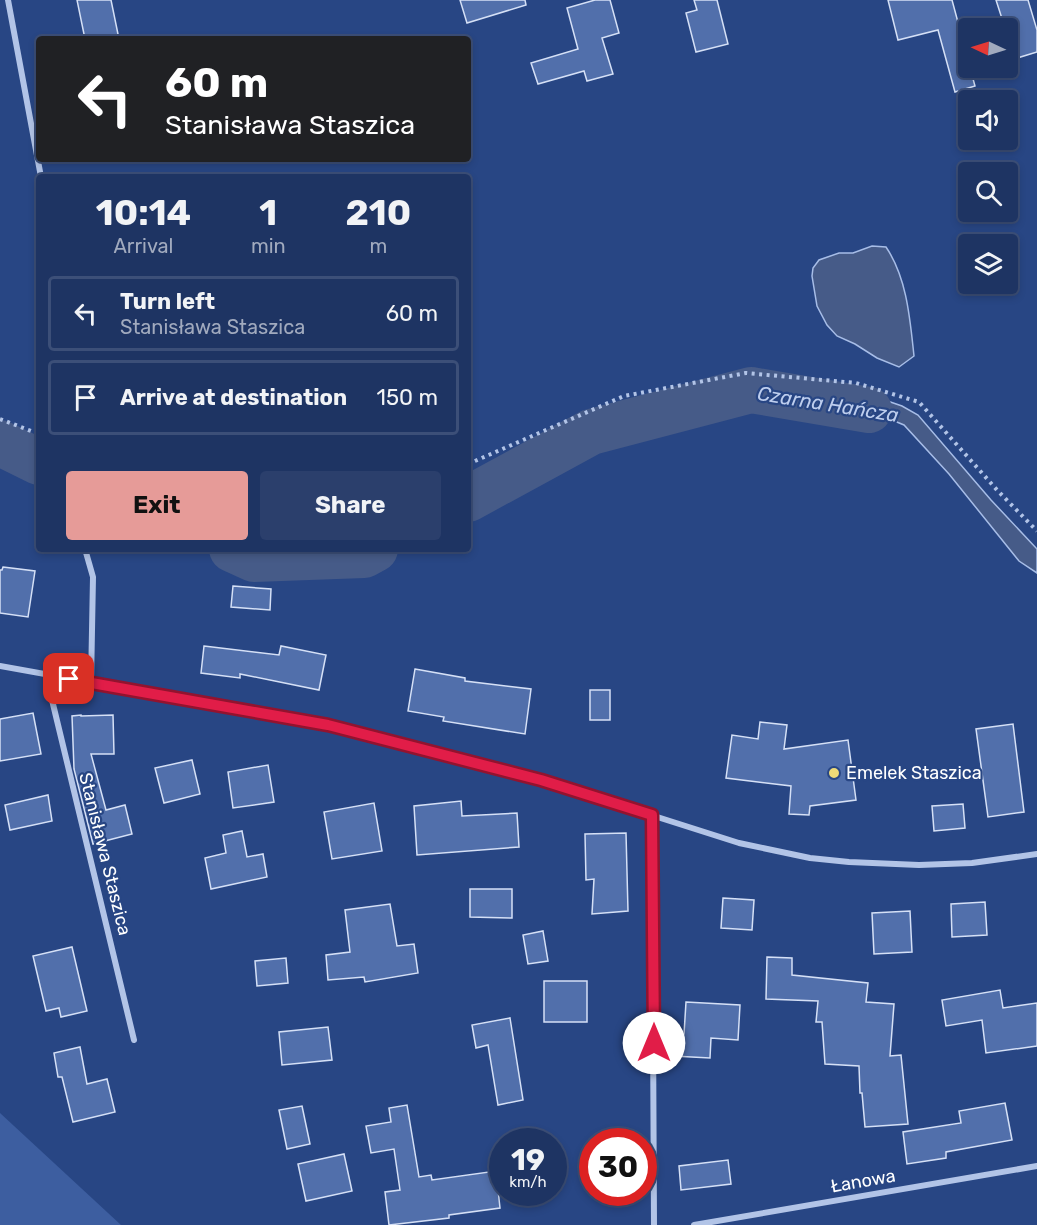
<!DOCTYPE html>
<html lang="en">
<head>
<meta charset="utf-8">
<style>
	:root { --surface:#1e3463; --page:#2b3f6c; --text:#f1f3f6; --muted:#a1aabe; --line:#3c4f78; --accent:#e69b98 }
	body { margin:0; font-family:Rubik,sans-serif; background:var(--page); color:var(--text); height:100vh; display:flex; flex-direction:column; font-size:22px; white-space:nowrap }
	* { box-sizing:border-box; margin:0 }
	p { font-size:20px; color:var(--muted) }
	.icon { flex:none; width:33px; height:33px; fill:none; stroke:currentColor; stroke-width:2; stroke-linecap:round; stroke-linejoin:round }
	.map { position:relative; flex:1; overflow:hidden }
	.details { position:absolute; left:36px; top:174px; width:435px; height:378px; display:flex; flex-direction:column; background:var(--surface); border-radius:6px; box-shadow:0 3px 9px #0003,0 0 0 2px var(--line) }
	.details>* { flex:none }
	.guide { position:absolute; left:36px; top:36px; width:435px; height:126px; border-radius:6px; box-shadow:0 3px 9px #0003,0 0 0 2px var(--line); background:#202124; color:#fff; overflow:hidden }
	.needle { width:39px; rotate:274deg }
	.buttons { position:absolute; left:958px; top:18px; display:grid; gap:12px }
	.buttons a { display:grid; place-items:center; width:60px; height:60px; border-radius:6px; background:var(--surface); box-shadow:0 3px 9px #0003,0 0 0 2px var(--line); font-size:30px }
	.speed { position:absolute; left:489px; top:1128px; display:flex; gap:12px; font-size:30px; font-weight:700; text-align:center }
	.speed>* { display:grid; place-content:center; width:78px; height:78px; border-radius:50%; background:var(--surface); box-shadow:0 3px 9px #0003,0 0 0 2px var(--line); line-height:1 }
	.speed small { font-size:15px; font-weight:400 }
	.speed .limit { border:9px solid #d22; background:#fff; color:#111 }
	.pin { position:absolute; display:grid; place-items:center; width:51px; height:51px; color:#fff; margin:-26px; border-radius:12px; box-shadow:0 3px 9px #0006 }
	.me { position:absolute; width:66px; margin:-33px; rotate:0deg; stroke-linejoin:round; filter:drop-shadow(0 0 4px #0008) }
	.turn { display:flex; align-items:center; gap:21px; height:126px; padding:0 30px; font-size:27px }
	.turn .icon { width:78px; height:78px; stroke-width:2.5 }
	.turn b { display:block; font-size:42px; line-height:51px }
	.eta { display:flex; justify-content:space-evenly; align-items:center; height:102px; text-align:center }
	.eta b { font-size:36px; font-weight:700; line-height:42px }
	.action { display:flex; gap:12px; margin-top:auto; padding:12px 30px }
	.action a { flex:1; height:69px; border-radius:6px; background:var(--accent); color:#111; font-size:24px; font-weight:700; line-height:69px; text-align:center }
	.action a+a { background:var(--page); color:var(--text) }
	ul { padding:0; list-style:none }
	li { display:flex; align-items:center; gap:18px; height:75px; margin:0 12px 9px; padding:0 18px; border:3px solid var(--line); border-radius:6px }
	li div { flex:1 }
	li b { display:block; font-size:22px }
	li em { font-style:normal }
	.map>svg:first-child { display:block }
</style>
</head>
<body>
<div class="map">
<svg width="1037" height="1225" viewBox="0 0 1037 1225">
	<rect width="100%" height="100%" fill="#284684"/>
	<path fill="#3d5ea0" d="M0,1113L121,1225H0Z"/>
	<path fill="#465b88" stroke="#a7bde7" stroke-width="1.5" d="M872,246L886,247C907,278 910,319 914,356L899,367L877,358L855,344L837,336L827,325L817,306L812,276L813,268L819,260L839,253H853Z
		M799,387L829,388L873,396L902,406L918,415L991,500L1037,549V573L1019,561L949,474L904,425L880,415L809,404Z"/>
	<g fill="none" stroke-linecap="round" stroke-linejoin="round">
		<path stroke="#465b88" stroke-width="46" d="M0,443L39,462
			M468,499L591,432L751,390L869,410
			M232,549L254,559L364,555L375,549"/>
	</g>
	<path fill="#516fab" stroke="#d5e0f6" stroke-width="1.5" d="M77,0H111L119,39H85Z
		M460,0H525L526,5L467,23Z
		M595,0H610L619,33L602,38L613,74L587,81L584,71L538,84L531,63L578,49L567,8Z
		M694,0H717L728,44L696,52L686,13L697,10Z
		M888,0H952L969,63V68H970L975,86L955,92L938,30L898,40Z
		M996,0H1028L1037,30V52L1014,59L1008,40V28H1005Z
		M3,567L35,571L28,617L0,613V570H2Z
		M233,586L271,589L270,610L231,607Z
		M204,646L279,655L281,646L326,655L319,690L240,674V678L201,673Z
		M415,669L465,678V681L531,689L525,734L443,721L444,717L408,711Z
		M590,690H610V720H590Z
		M33,713L41,754L0,761V719Z
		M81,715V716L113,715L114,754H91L106,810L125,805L132,834L93,844L74,769L72,716Z
		M760,722L787,725L784,749L848,740L856,800L810,806L809,815L789,814L791,786L726,778L732,735L758,739Z
		M1013,724L1024,812L988,817L976,729Z
		M192,760L200,794L164,803L155,768Z
		M268,765L274,802L233,808L228,772Z
		M48,795L52,821L10,830L5,805Z
		M461,801L462,816L517,813L519,847L417,855L414,806Z
		M374,803L382,851L332,859L324,812Z
		M963,804L965,828L934,831L932,806Z
		M242,831L247,857L263,854L267,877L211,889L205,858L226,853L223,835Z
		M626,833L628,911L592,914L594,879L586,880L585,834Z
		M470,889H512V918L470,917Z
		M723,898L754,900L752,930L721,928Z
		M985,902L987,935L952,937L951,904Z
		M390,904L397,946L414,944L418,973L365,982L364,977L328,980L326,955L350,952L345,910Z
		M910,911L912,952L874,954L872,913Z
		M543,931L548,961L528,964L523,935Z
		M72,947L87,1011L61,1017L59,1008L46,1011L33,956Z
		M767,957L792,958V975L868,983L866,1002L894,1004L890,1056L901,1055L908,1124L865,1127L862,1093H860L859,1066L825,1064L822,1022H816L818,1001L766,999Z
		M286,958L288,983L257,986L255,961Z
		M544,981H587V1022H544Z
		M1000,990L1003,1008L1037,1003V1046L986,1053L982,1020L946,1026L942,1000Z
		M686,1002L740,1005L738,1040L711,1038L710,1058L673,1056L674,1034H684Z
		M510,1018L523,1100L498,1105L488,1045L476,1048L472,1025Z
		M328,1027L332,1060L282,1065L279,1032Z
		M80,1047L87,1084L107,1079L115,1112L73,1122L62,1077H58L54,1053Z
		M1005,1103L1012,1140L946,1152V1158L907,1164L903,1132L961,1123L959,1111Z
		M407,1105L419,1177L431,1175L432,1180L496,1171L500,1208L449,1215V1218L389,1225L385,1192L400,1190L394,1149L371,1153L366,1126L391,1122L389,1108Z
		M302,1106L310,1144L287,1149L279,1110Z
		M344,1154L352,1191L306,1201L298,1164Z
		M728,1160L731,1184L681,1190L679,1166Z"/>
	<g fill="none" stroke-linecap="round" stroke-linejoin="round">
		<path stroke="#b2c4e7" stroke-width="4" stroke-dasharray="3 4.5" stroke-linecap="butt" d="M0,419L39,434
			M468,464L624,396L746,373L856,383L919,402L997,490L1037,531"/>
		<path stroke="#b2c4e7" stroke-width="6" d="M8,0L41,177
			M85,549L93,577L91,683
			M0,666L328,725L541,780L739,843L810,858L849,862L919,865L972,863L1037,854
			M46,675L134,1040
			M652,815L654,1225
			M694,1225L1037,1166"/>
	</g>
	<g fill="none" stroke-linecap="round" stroke-linejoin="round">
		<defs>
			<path id="route" d="M69,679L328,725L541,780L652,815L654,1043"/>
		</defs>
		<use href="#route" stroke="#92132f" stroke-width="15"/>
		<use href="#route" stroke="#e11d48" stroke-width="10"/>
	</g>
	<circle fill="#eeda78" stroke="#284684" stroke-width="2" cx="834" cy="773" r="6"/>
	<g text-anchor="middle" dominant-baseline="central" stroke-width="4.5" stroke-linejoin="round" paint-order="stroke">
		<g font-size="18" fill="#fff" stroke="#284684" text-anchor="start">
			<text x="846" y="773">Emelek Staszica</text>
		</g>
		<g font-size="18" fill="#fff" stroke="#284684">
			<text transform="translate(105 854) rotate(76)">Stanisława Staszica</text>
			<text transform="translate(863 1181) rotate(-10)">Łanowa</text>
		</g>
		<g font-size="20" font-style="italic" fill="#beceee" stroke="#284684">
			<text transform="translate(828 404) rotate(9)">Czarna Hańcza</text>
		</g>
	</g>
</svg>
<div class="buttons">
<a><svg class="needle" viewBox="-14 -14 28 28"><path d="M0-13l5 13h-10z" fill="#e53935"/><path d="M0 13l5-13h-10z" fill="#a1aabe"/></svg></a>
<a><svg class="icon" aria-label="sound" viewBox="0 0 24 24"><path d="M4 9h4l5-4v14l-5-4H4zM17 9q2 3 0 6"/></svg></a>
<a><svg class="icon" aria-label="search" viewBox="0 0 24 24"><circle cx="10" cy="10" r="6"/><path d="M15 15l6 6"/></svg></a>
<a><svg class="icon" aria-label="layers" viewBox="0 0 24 24"><path d="M12 4l9 5-9 5-9-5zM3 14l9 5 9-5"/></svg></a>
</div>
<div class="speed"><div>19<small>km/h</small></div><div class="limit">30</div></div>
<div class="pin" style="left:69px;top:679px;background:#d93025"><svg class="icon" aria-label="arrive" viewBox="0 0 24 24"><path d="M6 21V4h12l-3 4 3 4H6"/></svg></div>
<svg class="me" style="left:654px;top:1043px" viewBox="-20 -20 40 40"><circle r="19" fill="#fff"/><path d="M0-13L10 11 0 6-10 11z" fill="#e11d48"/></svg>
<div class="guide">
<div class="turn"><svg class="icon" aria-label="left" viewBox="0 0 24 24"><path d="M17 20v-9H6M10 6l-5 5 5 5"/></svg><div><b>60 m</b>Stanisława Staszica</div></div>
</div>
<section class="details">
<div class="eta">
<div><b>10:14</b><p>Arrival</p></div>
<div><b>1</b><p>min</p></div>
<div><b>210</b><p>m</p></div>
</div>
<ul>
<li><svg class="icon" aria-label="left" viewBox="0 0 24 24"><path d="M17 20v-9H6M10 6l-5 5 5 5"/></svg><div><b>Turn left</b><p>Stanisława Staszica</p></div><em>60 m</em></li>
<li><svg class="icon" aria-label="arrive" viewBox="0 0 24 24"><path d="M6 21V4h12l-3 4 3 4H6"/></svg><div><b>Arrive at destination</b></div><em>150 m</em></li>
</ul>
<div class="action"><a>Exit</a><a>Share</a></div>
</section>
</div>
</body>
</html>
